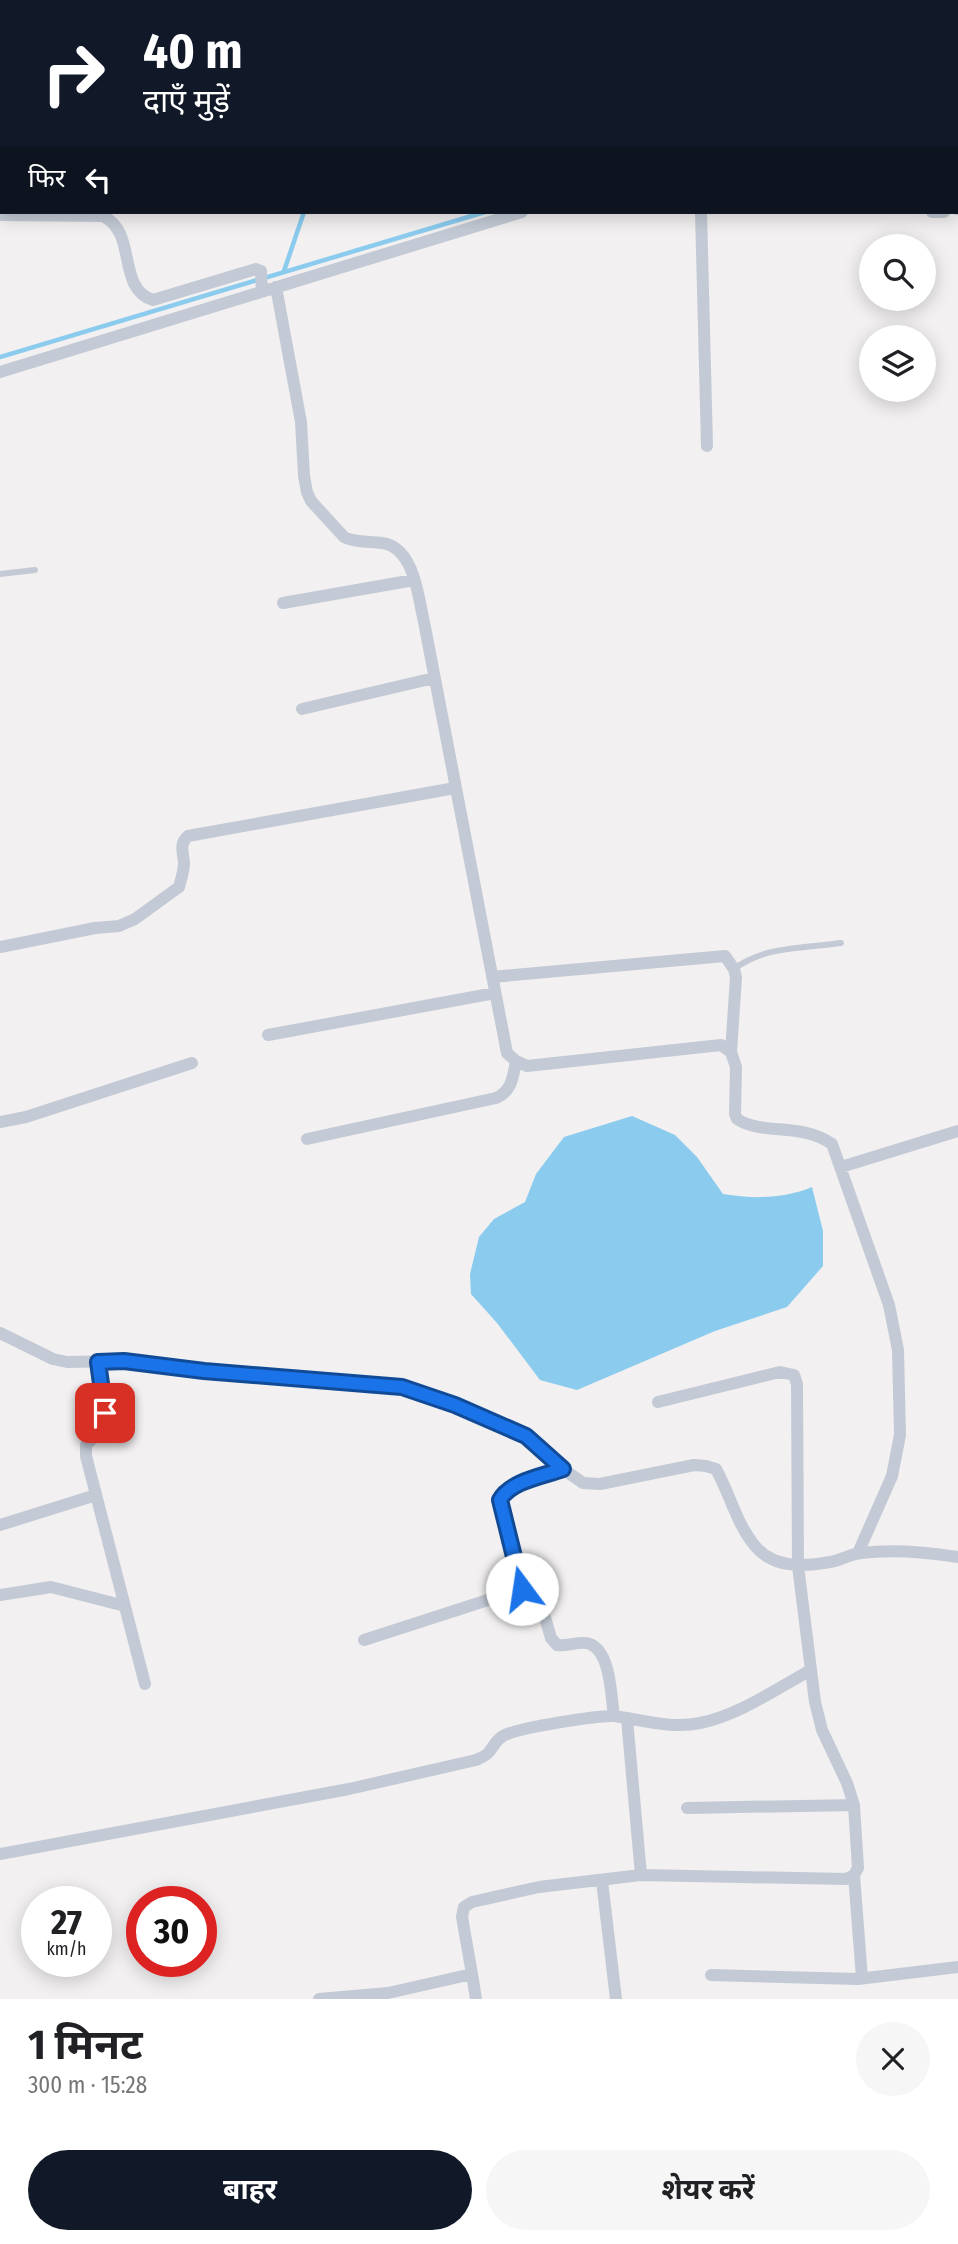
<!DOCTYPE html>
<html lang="hi">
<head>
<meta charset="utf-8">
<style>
	:root { --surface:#fff; --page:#f6f6f6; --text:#202124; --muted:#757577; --accent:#111827 }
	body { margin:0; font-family:"Fira Sans Condensed","Noto Sans Devanagari",sans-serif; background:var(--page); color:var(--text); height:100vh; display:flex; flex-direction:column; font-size:26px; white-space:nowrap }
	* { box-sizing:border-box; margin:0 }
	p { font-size:23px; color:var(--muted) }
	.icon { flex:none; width:38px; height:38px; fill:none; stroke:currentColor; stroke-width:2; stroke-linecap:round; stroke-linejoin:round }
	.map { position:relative; height:1999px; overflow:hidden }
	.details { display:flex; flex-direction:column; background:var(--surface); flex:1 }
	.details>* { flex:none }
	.guide { position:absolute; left:0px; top:0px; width:959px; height:214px; box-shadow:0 4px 18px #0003; background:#111827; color:#fff; overflow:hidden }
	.tools { position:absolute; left:859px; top:234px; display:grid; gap:14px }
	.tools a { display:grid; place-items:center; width:77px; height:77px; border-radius:50%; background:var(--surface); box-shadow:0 4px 18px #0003; font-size:35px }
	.speed { position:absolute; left:21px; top:1886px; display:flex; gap:14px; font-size:35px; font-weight:700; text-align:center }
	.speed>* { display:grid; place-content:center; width:91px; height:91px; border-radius:50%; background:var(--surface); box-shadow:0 4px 18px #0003; line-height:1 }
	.speed small { font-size:18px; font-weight:400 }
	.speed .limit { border:10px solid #d22; background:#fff; color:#111 }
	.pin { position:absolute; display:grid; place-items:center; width:60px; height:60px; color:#fff; margin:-30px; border-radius:14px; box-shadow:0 4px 10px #0006 }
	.me { position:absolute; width:77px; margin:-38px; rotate:346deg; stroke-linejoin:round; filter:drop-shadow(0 0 5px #0008) }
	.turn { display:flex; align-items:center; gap:24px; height:147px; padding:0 28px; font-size:32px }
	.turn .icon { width:91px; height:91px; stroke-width:2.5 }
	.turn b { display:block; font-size:49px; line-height:60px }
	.then { display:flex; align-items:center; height:66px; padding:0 28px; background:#0003; gap:14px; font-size:26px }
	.round { display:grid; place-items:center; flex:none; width:74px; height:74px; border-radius:37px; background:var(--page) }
	.summary { display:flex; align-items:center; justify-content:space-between; height:119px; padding:0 28px }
	h1 { font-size:42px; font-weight:700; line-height:52px }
	.primary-button { display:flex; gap:14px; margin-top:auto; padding:14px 28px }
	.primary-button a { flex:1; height:80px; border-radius:42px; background:var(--accent); color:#fff; font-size:28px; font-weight:700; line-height:80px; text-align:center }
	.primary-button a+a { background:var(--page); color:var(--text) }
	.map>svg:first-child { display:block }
</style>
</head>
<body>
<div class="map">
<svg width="958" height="1999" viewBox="0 0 958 1999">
	<rect width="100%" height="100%" fill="#f2f0f0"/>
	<path fill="#8acbee" d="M632,1116L675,1135L697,1157L723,1194C754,1199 783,1199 812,1187L823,1231V1266L787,1307L715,1331L577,1390L540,1380L497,1323L471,1294L470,1274L479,1237L494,1219L525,1202L536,1174L564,1137Z"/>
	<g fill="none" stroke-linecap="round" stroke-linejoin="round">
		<path stroke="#8acbee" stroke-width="4.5" d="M310,0V2
			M957,22L958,21
			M284,271L304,212
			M0,357L485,212"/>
		<path stroke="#c3cad5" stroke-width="6" d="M0,574L35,570
			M734,969C764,946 805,948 841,943"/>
		<path stroke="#c3cad5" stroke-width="12" d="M798,0L799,2
			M874,0L875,2
			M613,2L617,0
			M957,34H958
			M957,209H958
			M701,212L707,446
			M932,212H944
			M0,215L103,216C138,233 116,288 153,300L256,269L261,271L262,291
			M276,287L301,422L304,476L307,492L311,501L344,537C355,543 370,541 382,543C414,547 418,596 424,622L507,1053L516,1061L527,1066L721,1045L731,1052L736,1067L735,1114L737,1119C763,1136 801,1122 832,1144L889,1305L898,1350L900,1435L892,1476L858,1553
			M0,372L522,212
			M283,603L414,580
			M302,709L434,678
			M0,947L95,928L119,926L135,919L179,887C181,879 184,871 184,863C183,852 179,844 188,836L455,788
			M492,977L725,956L734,969L736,977L731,1052
			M268,1035L495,993
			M0,1122L26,1117L192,1063
			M307,1139L496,1098C512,1091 513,1077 516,1061
			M841,1167L958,1131
			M0,1333L53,1359L67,1362L124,1361L204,1371L402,1387L455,1405L526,1436L563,1469L583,1483L600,1484L694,1465L706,1466L716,1469C730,1494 736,1523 755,1546C773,1568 803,1567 830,1562C840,1561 850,1554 861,1553C893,1549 926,1552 958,1557
			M98,1361L106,1424L104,1428L86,1445V1456L145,1684
			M0,1525L96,1495
			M522,1589L532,1587L537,1590L551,1638L557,1645C567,1647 580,1640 590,1644C611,1652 611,1697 614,1716
			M0,1595L51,1587L125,1606
			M364,1640L522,1589L501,1500C511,1481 544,1476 563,1469
			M627,1719L641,1875
			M687,1808L854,1805
			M0,1854L349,1789L476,1760C480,1758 486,1756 489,1752C494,1746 496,1740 503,1736C516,1728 599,1715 614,1716C642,1720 671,1729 700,1723C739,1715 776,1689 811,1670
			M854,1875L862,1978
			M602,1881L616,1999
			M472,1974L476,1999
			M711,1975L858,1979L958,1967
			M319,1999L388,1993L472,1974L462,1917L464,1907L472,1902L539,1887L641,1875L846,1879L854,1875L858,1868L854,1805L847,1783L822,1730L815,1702L798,1566L797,1384L794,1375L780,1372L658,1402"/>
	</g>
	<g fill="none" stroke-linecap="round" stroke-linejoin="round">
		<defs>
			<path id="route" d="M105,1413L98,1362L124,1361L204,1371L402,1387L455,1405L526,1436L563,1469C544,1476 510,1481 500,1500L522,1589"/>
		</defs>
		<use href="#route" stroke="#114b97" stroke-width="18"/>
		<use href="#route" stroke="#1a73e8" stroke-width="12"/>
	</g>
</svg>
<div class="tools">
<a><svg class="icon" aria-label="search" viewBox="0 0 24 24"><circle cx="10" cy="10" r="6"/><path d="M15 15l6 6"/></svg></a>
<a><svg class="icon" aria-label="layers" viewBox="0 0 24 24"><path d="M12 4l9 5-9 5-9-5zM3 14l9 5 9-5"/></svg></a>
</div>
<div class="speed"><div>27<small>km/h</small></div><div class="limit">30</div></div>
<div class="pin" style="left:105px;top:1413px;background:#d93025"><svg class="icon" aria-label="arrive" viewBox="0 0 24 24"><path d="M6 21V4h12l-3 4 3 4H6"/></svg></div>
<svg class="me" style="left:522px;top:1589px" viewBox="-20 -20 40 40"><circle r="19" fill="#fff"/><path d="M0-13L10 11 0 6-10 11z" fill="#1a73e8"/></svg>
<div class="guide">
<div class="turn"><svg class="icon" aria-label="right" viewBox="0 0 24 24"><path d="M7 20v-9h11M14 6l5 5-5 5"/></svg><div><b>40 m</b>दाएँ मुड़ें</div></div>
<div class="then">फिर<svg class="icon" aria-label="left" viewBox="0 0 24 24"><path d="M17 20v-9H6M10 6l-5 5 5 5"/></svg></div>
</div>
</div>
<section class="details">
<div class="summary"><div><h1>1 मिनट</h1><p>300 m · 15:28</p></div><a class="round"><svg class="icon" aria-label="close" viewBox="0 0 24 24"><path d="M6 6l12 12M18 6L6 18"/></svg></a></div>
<div class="primary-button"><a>बाहर</a><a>शेयर करें</a></div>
</section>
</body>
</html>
